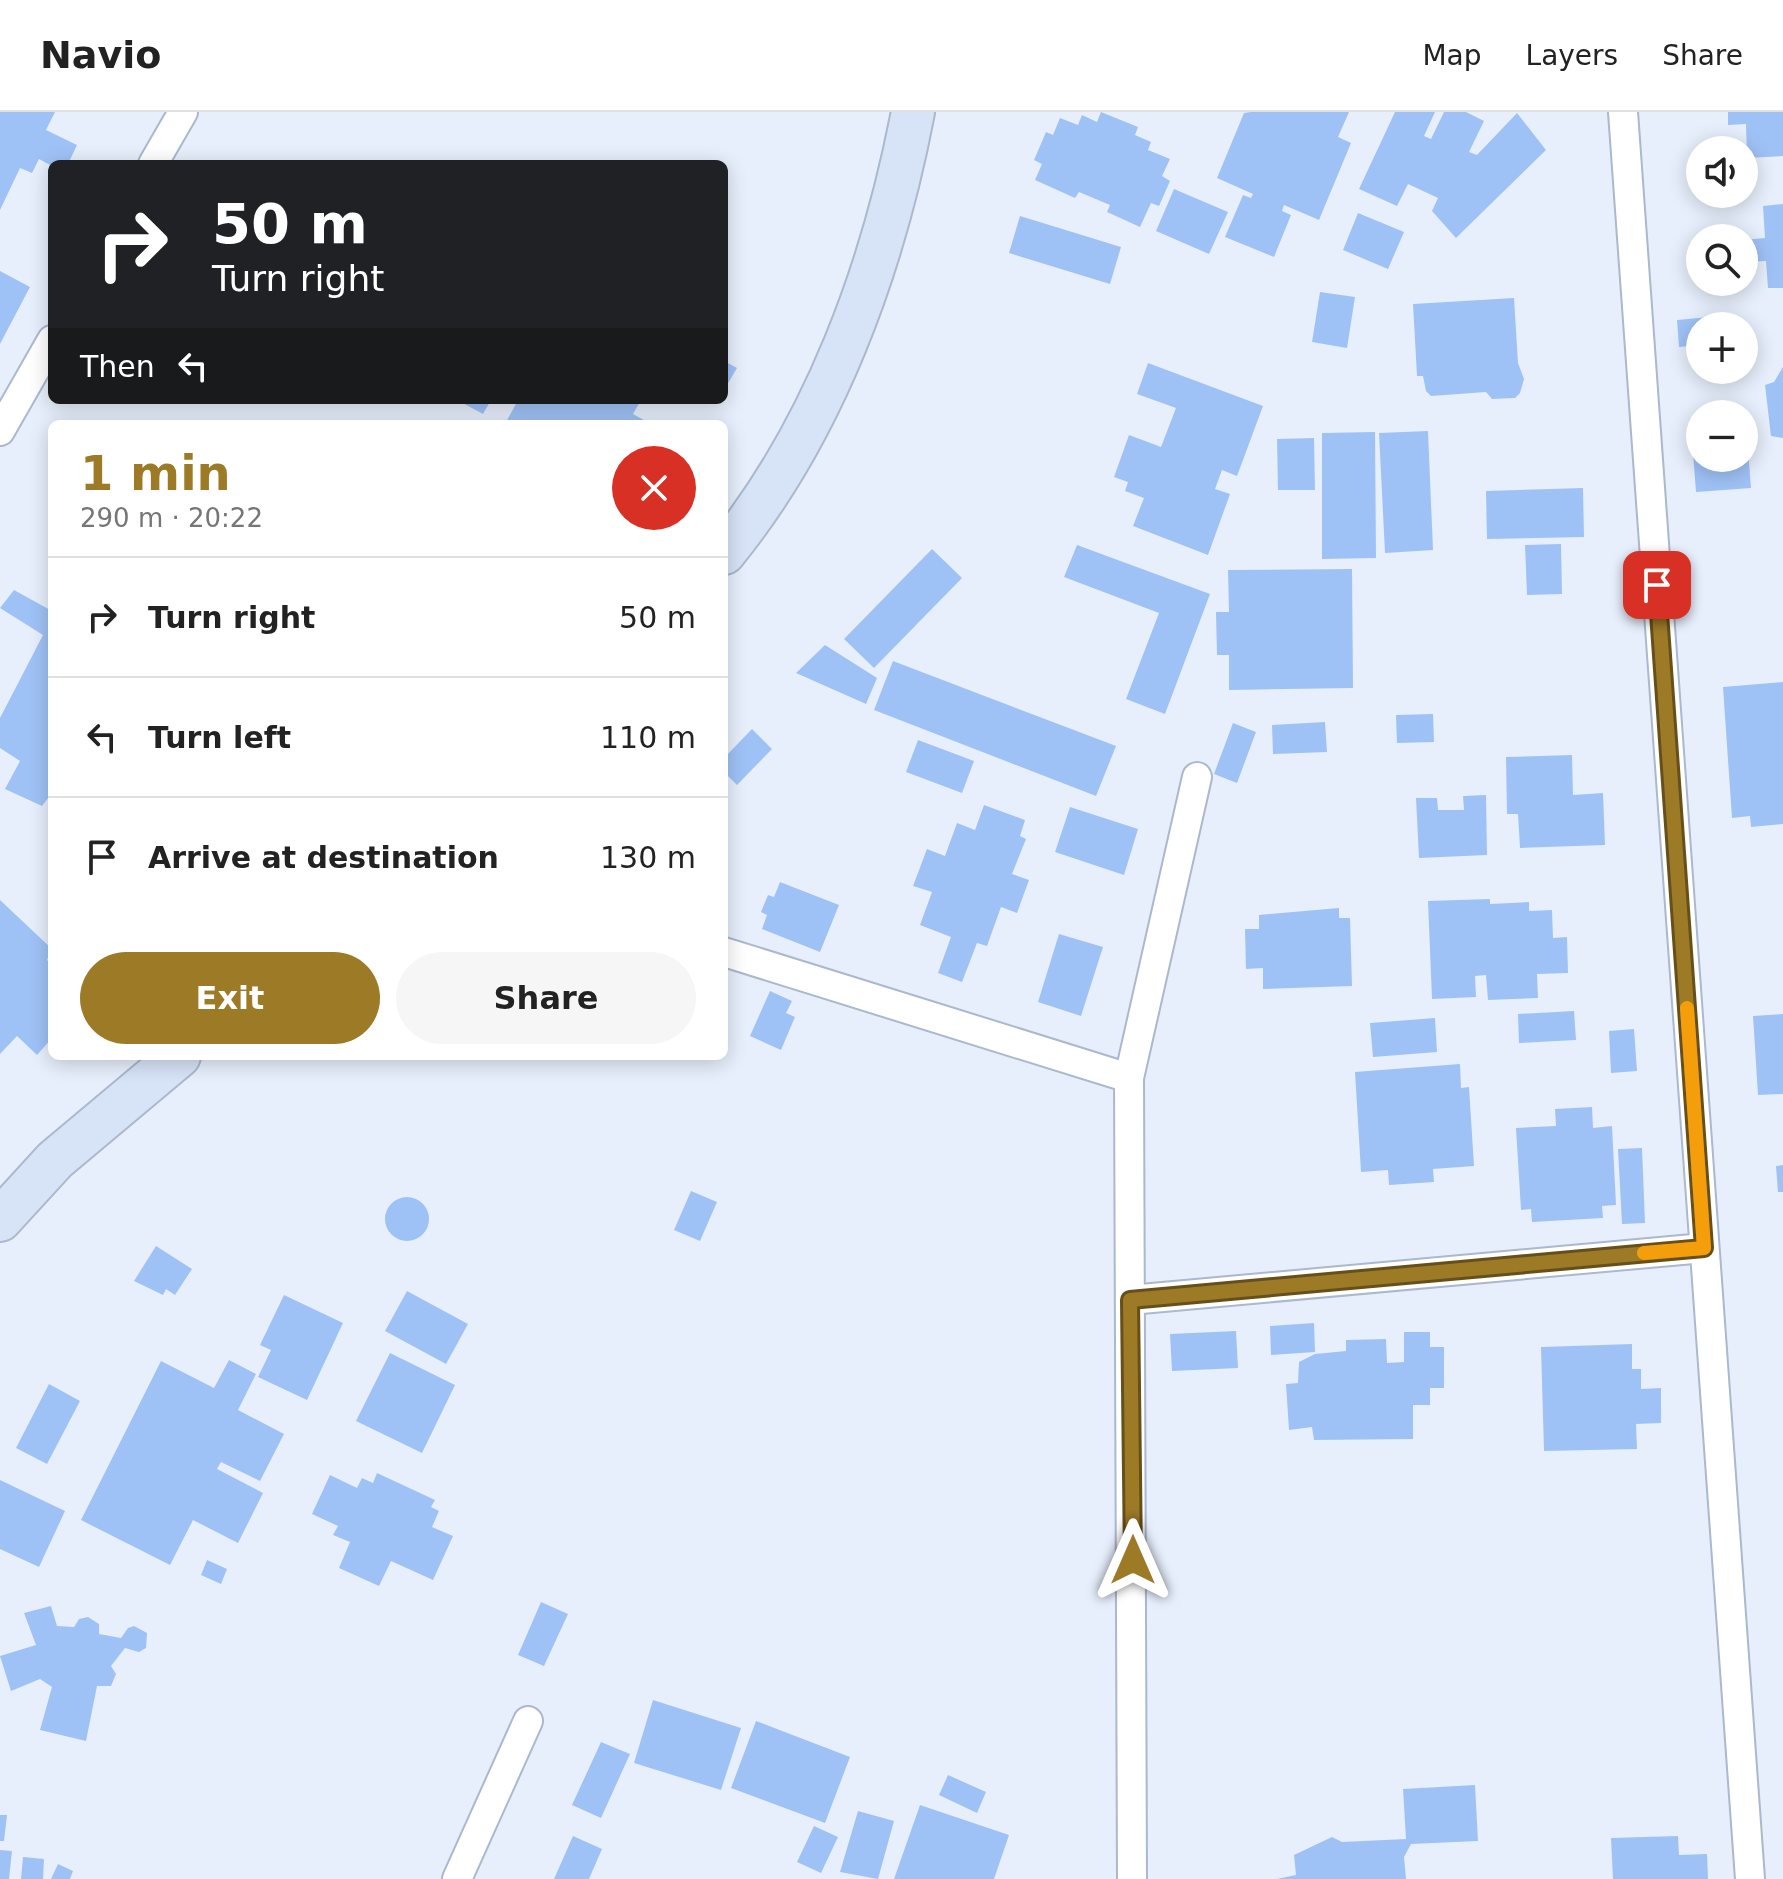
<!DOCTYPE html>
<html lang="en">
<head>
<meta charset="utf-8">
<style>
	:root { --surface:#fff; --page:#f6f6f6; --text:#222; --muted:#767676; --line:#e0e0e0; --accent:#9d7a26 }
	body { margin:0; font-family:"DejaVu Sans",sans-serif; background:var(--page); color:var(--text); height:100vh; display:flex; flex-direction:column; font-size:30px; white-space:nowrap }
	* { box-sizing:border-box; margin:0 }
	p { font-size:26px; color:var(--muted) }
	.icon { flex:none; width:44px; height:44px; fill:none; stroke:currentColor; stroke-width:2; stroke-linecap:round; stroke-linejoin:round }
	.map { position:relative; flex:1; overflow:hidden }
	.panel { position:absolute; left:48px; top:308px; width:680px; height:640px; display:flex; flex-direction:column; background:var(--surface); border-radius:12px; box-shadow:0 4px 20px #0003 }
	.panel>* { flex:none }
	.top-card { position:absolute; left:48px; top:48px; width:680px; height:244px; border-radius:12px; box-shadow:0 4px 20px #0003; background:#202124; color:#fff; overflow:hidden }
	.controls { position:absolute; left:1686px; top:24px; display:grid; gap:16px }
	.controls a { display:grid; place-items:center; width:72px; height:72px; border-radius:50%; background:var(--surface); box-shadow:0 4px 20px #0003; font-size:40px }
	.pin { position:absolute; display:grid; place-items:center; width:68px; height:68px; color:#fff; margin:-34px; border-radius:16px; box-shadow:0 4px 12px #0006 }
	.me { position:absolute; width:88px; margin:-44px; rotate:0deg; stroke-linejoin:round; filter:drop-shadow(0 0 6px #0008) }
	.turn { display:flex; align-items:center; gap:28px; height:168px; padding:0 32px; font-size:36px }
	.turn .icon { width:104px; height:104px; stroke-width:2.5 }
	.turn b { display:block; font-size:56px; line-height:68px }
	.then { display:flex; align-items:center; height:76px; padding:0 32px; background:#0003; gap:16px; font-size:30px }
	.round { display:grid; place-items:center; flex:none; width:84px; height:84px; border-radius:42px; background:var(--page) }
	.headline { display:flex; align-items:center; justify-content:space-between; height:136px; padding:0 32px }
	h1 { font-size:48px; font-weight:800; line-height:60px; color:var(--accent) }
	.action { display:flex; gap:16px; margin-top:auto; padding:16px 32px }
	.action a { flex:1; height:92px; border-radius:48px; background:var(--accent); color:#fff; font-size:32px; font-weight:800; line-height:92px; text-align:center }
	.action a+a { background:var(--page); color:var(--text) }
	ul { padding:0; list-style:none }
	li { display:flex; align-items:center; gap:24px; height:120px; padding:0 32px; border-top:2px solid var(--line) }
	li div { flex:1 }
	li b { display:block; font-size:30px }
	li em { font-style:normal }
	header { display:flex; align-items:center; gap:48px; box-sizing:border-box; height:112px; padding:0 40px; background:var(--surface); border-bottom:2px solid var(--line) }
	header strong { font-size:38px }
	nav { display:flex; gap:44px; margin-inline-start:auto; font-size:28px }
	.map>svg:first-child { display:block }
</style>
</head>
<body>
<header>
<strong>Navio</strong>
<nav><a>Map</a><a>Layers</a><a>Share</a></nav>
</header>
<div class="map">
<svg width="1783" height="1767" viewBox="0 0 1783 1767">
	<rect width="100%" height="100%" fill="#e7effc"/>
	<path fill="#9fc2f6" d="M0,0H55L46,18L77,33L68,52L52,54L39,47L32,61L20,56L0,98Z
		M1101,0L1138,15L1135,23L1151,30L1148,38L1170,47L1162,64L1170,69L1159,94L1151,91L1140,115L1107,100L1110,93L1079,80L1075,86L1035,68L1042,52L1034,48L1046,20L1053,23L1060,6L1078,13L1082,3L1097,10Z
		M1251,0H1349L1338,25L1351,31L1319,108L1284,93L1282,99L1291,103L1274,145L1225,125L1243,83L1251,86L1253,82L1217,66L1244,1Z
		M1395,0H1435L1424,24L1431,27L1444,0H1466L1484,9L1469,40L1477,43L1517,1L1546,38L1456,126L1432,99L1438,86L1408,72L1397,94L1359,77Z
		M1728,0H1783V44L1747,46L1746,12L1728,13Z
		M1174,77L1228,100L1209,142L1156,119Z
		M1783,92V176H1768L1766,149L1744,150V128L1765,126L1763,94Z
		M1358,101L1404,120L1388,157L1343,138Z
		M1020,104L1121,135L1110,172L1009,141Z
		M0,159L30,175L0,232Z
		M1320,180L1355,185L1347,236L1312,230Z
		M1514,186L1518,251L1524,267L1520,281L1515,286L1492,287L1486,280L1431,284L1426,279L1423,264H1417L1413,192Z
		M1720,204L1721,214H1700V233L1679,235L1677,208Z
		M724,249L737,256L724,278Z
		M1148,251L1263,294L1237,364L1222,358L1215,377L1230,382L1208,443L1133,414L1144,386L1125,379L1128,370L1114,365L1129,323L1161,335L1176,296L1137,282Z
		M1783,255V326L1771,324L1765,273L1774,270Z
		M457,288H491L483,302Z
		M518,288H641L633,302L651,312H505Z
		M1428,319L1433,438L1385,441L1379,321Z
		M1375,320L1376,446L1322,447V321Z
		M1314,326L1315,378H1278L1277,327Z
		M1744,337H1748L1751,376L1696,380L1693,341H1700V346H1744Z
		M1583,376L1584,425L1487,427L1486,379Z
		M1561,432L1562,482L1527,483L1525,433Z
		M1077,433L1210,482L1165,602L1126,587L1159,501L1064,465Z
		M932,437L962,466L874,556L844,527Z
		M1352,457L1353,576L1229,578V543H1217L1216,500H1229L1228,458Z
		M14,478L52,499V681L42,694L5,677L20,649L0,636V606L43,523L0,496Z
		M825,533L877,566L866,592L796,561Z
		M893,549L1116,634L1096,684L874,598Z
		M1783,570V712L1751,715L1750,704L1732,706L1723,575Z
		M1433,602L1434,630L1397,631L1396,603Z
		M1325,610L1327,640L1273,642L1272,613Z
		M1233,611L1256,620L1237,671L1214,662Z
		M752,617L772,637L737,673L724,660V646Z
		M918,628L974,649L962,681L906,660Z
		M1572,643L1573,683L1603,681L1605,733L1520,736L1518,702H1507L1506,645Z
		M1486,683L1487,743L1419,746L1416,686H1437L1438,698H1464L1463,684Z
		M984,693L1025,708L1020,724L1026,727L1012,762L1029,768L1017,801L1001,795L987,834L977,831L962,870L938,861L951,825L920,813L932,780L913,774L927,737L945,744L957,711L975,718Z
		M1070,695L1138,717L1124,763L1055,740Z
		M780,770L839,793L820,840L762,817L767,803L761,800L768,783L774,785Z
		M1490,787V792L1529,790V799L1552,798L1553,826L1567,825L1568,861L1537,862L1538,886L1488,888L1486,863L1475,864L1476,885L1432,887L1428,789Z
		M0,788L52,837L47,848L52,853V926L37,943L17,924L0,942Z
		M1339,796V806H1350L1352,874L1263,877V856L1246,857L1245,817H1259V803Z
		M1059,822L1103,835L1081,904L1038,890Z
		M770,879L792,889L786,901L795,905L781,938L750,924Z
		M1574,899L1576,928L1519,931L1518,902Z
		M1783,902V982L1758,983L1753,904Z
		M1435,906L1437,940L1373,945L1370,911Z
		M1634,917L1637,959L1611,961L1609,919Z
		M1460,952L1461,976L1469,975L1474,1054L1433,1057L1434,1070L1389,1073L1388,1058L1361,1060L1355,960Z
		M1592,995L1593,1016L1612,1014L1616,1093L1602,1094L1603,1106L1532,1110L1531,1097L1521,1098L1516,1016L1556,1014L1555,997Z
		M1642,1036L1645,1111L1622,1112L1618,1037Z
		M1783,1053V1080H1778L1776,1054Z
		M691,1079L717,1090L700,1129L674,1118Z
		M385 1107a22 22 0 1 1 44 0a22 22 0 1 1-44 0Z
		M156,1134L192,1157L175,1183L166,1177L163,1183L134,1169Z
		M407,1179L468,1212L446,1252L385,1219Z
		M284,1183L343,1211L307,1288L258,1265L271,1238L260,1233Z
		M1314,1211L1315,1240L1271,1243L1270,1214Z
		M1236,1219L1238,1256L1172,1259L1170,1222Z
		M1404,1220H1430V1235H1444V1276H1430V1293H1413V1327L1314,1328L1312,1315L1289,1318L1286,1272L1298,1271L1299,1250L1315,1242L1346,1239V1228L1386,1227L1387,1251L1404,1250Z
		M1632,1232V1257H1641V1277L1661,1276V1311L1636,1312L1637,1337L1544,1339L1541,1235Z
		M390,1241L455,1273L422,1341L356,1309Z
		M229,1248L256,1262L238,1298L284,1322L260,1369L221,1350L217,1357L263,1381L238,1431L193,1408L170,1453L81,1408L161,1249L214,1276Z
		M49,1272L80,1289L47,1352L16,1336Z
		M377,1361L435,1388L431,1395L439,1399L432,1415L453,1424L433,1468L391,1449L379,1474L339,1456L350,1430L333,1423L338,1414L312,1402L330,1363L357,1376L362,1366L373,1371Z
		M0,1368L65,1399L39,1455L0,1437Z
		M207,1448L227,1457L221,1472L201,1463Z
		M541,1490L568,1502L544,1554L518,1543Z
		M51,1494L57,1514L74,1515L79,1507L88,1505L99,1512V1522L121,1526L128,1516L134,1514L147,1521L146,1536L139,1540L125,1536L111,1554L116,1562L111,1574H97L86,1629L40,1618L52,1575L40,1567L11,1579L0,1544L36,1533L24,1501Z
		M653,1588L741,1616L721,1678L634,1651Z
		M756,1609L850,1645L825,1711L731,1676Z
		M601,1630L630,1642L601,1706L572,1693Z
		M948,1663L986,1680L977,1701L939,1683Z
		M1475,1673L1478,1729L1411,1732L1404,1745L1406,1767H1277L1296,1763L1294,1743L1332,1725L1342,1730L1406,1727L1403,1677Z
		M920,1693L1009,1723L994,1767H894Z
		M858,1699L894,1709L878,1767L840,1760Z
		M0,1703H7L4,1729H0Z
		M814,1714L838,1725L821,1761L797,1750Z
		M573,1724L602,1737L589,1767H554Z
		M1678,1724L1679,1743L1707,1742L1708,1767H1613L1611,1726Z
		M0,1738L12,1739L9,1767H0Z
		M23,1745L44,1747L43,1767H21Z
		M58,1752L73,1759L70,1767H51Z"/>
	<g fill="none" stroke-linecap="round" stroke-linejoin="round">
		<defs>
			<path id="minor" d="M1623,0L1750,1767
				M153,52L183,0
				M0,319L52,228
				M724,840L1129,966
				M1130,1188L1704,1136
				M457,1767L528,1609
				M1132,1767L1129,966L1197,665"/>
			<path id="secondary" d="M724,441C825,317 883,156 913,0
				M0,1108L55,1048L179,944"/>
		</defs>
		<use href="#minor" stroke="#abb8cd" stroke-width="32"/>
		<use href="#secondary" stroke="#abb8cd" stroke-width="46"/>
		<use href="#minor" stroke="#fff" stroke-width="28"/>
		<use href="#secondary" stroke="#d7e3f6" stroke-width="42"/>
	</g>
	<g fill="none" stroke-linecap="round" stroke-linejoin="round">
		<defs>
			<path id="route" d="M1133,1448L1130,1188L1704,1136L1657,473"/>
		</defs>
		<use href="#route" stroke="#664f19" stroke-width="20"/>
		<use href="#route" stroke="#9d7a26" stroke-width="14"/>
		<path stroke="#f59e0b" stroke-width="14" d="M1644,1141L1704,1136L1687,896"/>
	</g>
</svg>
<div class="controls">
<a><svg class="icon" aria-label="sound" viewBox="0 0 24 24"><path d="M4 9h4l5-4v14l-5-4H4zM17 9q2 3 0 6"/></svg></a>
<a><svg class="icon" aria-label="search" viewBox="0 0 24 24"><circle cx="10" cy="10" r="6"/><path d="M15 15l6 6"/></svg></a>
<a>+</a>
<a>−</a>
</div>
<div class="pin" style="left:1657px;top:473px;background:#d93025"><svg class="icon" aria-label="arrive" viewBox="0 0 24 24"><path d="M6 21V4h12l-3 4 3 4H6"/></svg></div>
<svg class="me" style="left:1133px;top:1448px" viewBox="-20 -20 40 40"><path d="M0-17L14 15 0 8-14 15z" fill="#9d7a26" stroke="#fff" stroke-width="4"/></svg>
<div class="top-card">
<div class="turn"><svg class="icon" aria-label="right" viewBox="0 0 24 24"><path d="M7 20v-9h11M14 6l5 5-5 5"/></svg><div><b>50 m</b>Turn right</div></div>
<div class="then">Then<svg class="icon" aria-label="left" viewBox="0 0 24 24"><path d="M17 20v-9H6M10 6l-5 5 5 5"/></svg></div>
</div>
<section class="panel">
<div class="headline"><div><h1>1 min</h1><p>290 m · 20:22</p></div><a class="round" style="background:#d93025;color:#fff"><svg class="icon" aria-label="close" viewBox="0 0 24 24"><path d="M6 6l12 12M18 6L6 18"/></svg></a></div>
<ul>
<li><svg class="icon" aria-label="right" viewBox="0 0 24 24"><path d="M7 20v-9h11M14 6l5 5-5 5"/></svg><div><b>Turn right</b></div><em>50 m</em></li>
<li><svg class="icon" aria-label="left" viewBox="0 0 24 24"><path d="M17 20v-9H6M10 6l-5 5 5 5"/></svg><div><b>Turn left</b></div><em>110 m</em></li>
<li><svg class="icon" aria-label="arrive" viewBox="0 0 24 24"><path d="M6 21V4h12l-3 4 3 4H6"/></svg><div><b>Arrive at destination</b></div><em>130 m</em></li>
</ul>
<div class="action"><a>Exit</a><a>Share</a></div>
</section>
</div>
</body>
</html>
